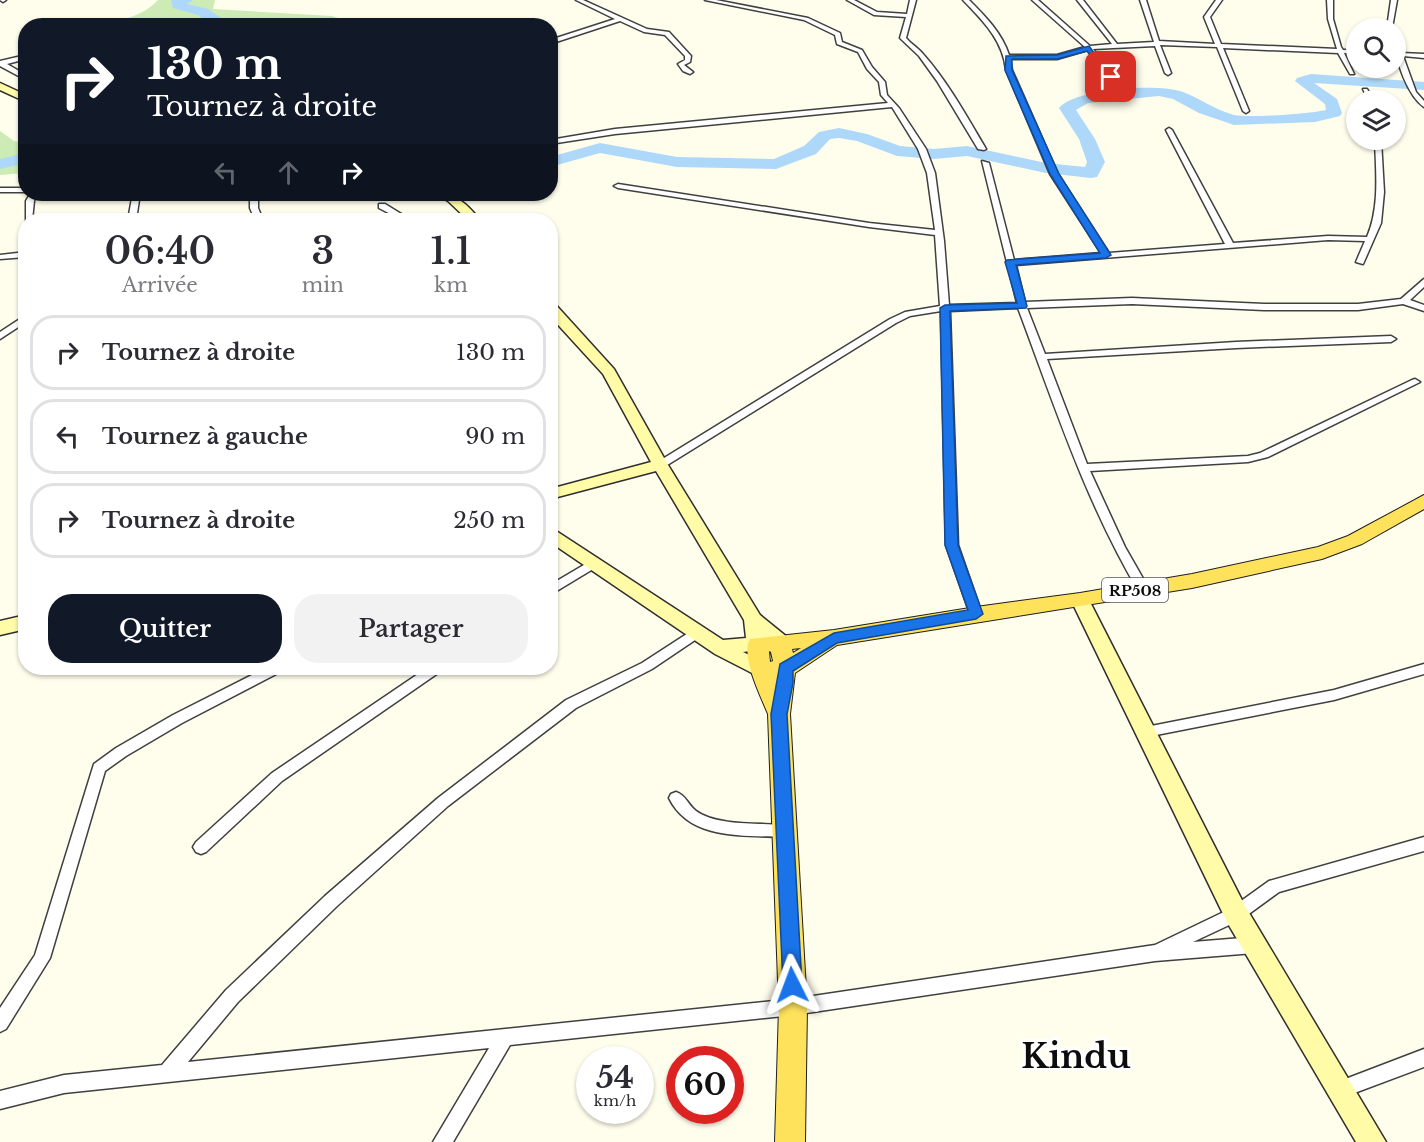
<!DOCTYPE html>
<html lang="fr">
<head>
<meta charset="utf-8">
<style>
	:root { --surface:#fff; --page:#f2f2f3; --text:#2b2b33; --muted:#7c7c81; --line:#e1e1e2; --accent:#111827 }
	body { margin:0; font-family:"Libre Baskerville",serif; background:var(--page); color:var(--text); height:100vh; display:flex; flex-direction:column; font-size:22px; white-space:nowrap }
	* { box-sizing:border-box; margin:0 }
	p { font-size:20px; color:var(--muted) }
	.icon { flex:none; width:33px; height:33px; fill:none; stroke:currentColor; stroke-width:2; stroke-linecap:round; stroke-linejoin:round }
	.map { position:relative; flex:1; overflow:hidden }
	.panel { position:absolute; left:18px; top:213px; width:540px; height:462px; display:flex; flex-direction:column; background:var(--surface); border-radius:24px; box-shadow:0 2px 4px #0004 }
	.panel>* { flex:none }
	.top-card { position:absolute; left:18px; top:18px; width:540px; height:183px; border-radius:24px; box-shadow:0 2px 4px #0004; background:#111827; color:#fff; overflow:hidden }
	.controls { position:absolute; left:1346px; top:18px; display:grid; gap:12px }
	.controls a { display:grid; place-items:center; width:60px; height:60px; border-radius:50%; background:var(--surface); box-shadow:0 2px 4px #0004; font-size:30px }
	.speed { position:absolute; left:576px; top:1046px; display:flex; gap:12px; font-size:30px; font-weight:700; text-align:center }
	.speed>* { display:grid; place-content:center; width:78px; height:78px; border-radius:50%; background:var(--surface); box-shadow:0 2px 4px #0004; line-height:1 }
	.speed small { font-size:15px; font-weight:400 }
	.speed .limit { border:9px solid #d22; background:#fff; color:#111 }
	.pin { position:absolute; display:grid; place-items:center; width:51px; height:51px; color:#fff; margin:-26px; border-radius:12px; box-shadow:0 3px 9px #0006 }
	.me { position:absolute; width:66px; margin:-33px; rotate:357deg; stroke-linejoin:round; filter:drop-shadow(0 0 4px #0008) }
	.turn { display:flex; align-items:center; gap:21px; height:126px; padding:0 30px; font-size:27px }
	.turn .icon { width:78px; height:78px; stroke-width:2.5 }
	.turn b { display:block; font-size:42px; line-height:51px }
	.lanes { display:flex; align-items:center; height:57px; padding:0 30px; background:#0003; justify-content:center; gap:30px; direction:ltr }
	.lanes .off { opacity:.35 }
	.eta { display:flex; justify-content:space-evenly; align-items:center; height:102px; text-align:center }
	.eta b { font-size:36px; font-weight:600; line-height:42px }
	.action { display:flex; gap:12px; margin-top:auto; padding:12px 30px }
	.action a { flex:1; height:69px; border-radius:24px; background:var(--accent); color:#fff; font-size:24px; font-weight:600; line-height:69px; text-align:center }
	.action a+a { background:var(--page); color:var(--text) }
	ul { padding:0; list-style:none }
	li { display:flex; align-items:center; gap:18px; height:75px; margin:0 12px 9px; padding:0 18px; border:3px solid var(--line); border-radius:24px }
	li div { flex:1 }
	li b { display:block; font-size:22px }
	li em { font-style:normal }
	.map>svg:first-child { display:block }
</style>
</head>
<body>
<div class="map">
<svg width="1424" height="1142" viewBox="0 0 1424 1142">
	<rect width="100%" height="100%" fill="#fffdec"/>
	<path fill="#cdebb4" d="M158,0H215L213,9L332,16L357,25H96C118,21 143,17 158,0Z
		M0,131L14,141L25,143V173L0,175Z"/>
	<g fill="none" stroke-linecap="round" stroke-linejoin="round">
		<path fill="#aed8f9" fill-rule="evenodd" d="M171,0H193L187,4L208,9L233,26H213L198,15L173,8Z
			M291,22H300L306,26H285Z
			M1311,74L1424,82V90L1314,83L1337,99L1342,113L1340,116L1315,122L1234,125L1199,113L1173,99L1159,96L1088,103L1076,110L1095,139L1105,162L1097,177L1091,178L1046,173L967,156L934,159L897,156L857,141L839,138L830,139L816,154L776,169L677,167L600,153L550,167V157L600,143L677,157L774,159L804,146L819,132L839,128L867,134L900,146L934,149L967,146L1046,163L1085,167L1087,162L1079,139L1059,108C1075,88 1160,83 1183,92C1201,99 1215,110 1234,115C1249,118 1309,114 1326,110L1325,104L1295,81L1297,78Z
			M26,153V163L0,169V159Z"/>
		<defs>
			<path id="street" d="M0,0H6L3,2Z
				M576,0H583L647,29L669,32L691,56L690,62L684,65L693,72L690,74L683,71L678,64L685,60V56L665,35L644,32L620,21L550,44V40L615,19Z
				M705,0H716L808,18L840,33L842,42L862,50L872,67L885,82L887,95L899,108L926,149L935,173L944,241L949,305L1017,303L982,161L989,163L1014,260L1101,253L1050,174L1006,70C1003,40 983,21 963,0H969C985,16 1002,33 1009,55H1057L1085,47L1032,0H1038L1090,46L1112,44L1077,0H1083L1117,44L1154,42L1140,0H1146L1159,41L1215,44L1204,17L1216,0H1222L1210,17L1221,44L1337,49L1328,19L1327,0H1333V19L1341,47L1343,50H1356V54L1344,53L1354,74H1350L1338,53L1223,48L1249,111L1246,113L1243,111L1217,47L1160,45L1171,73L1168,75L1165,73L1155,46L1093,49L1114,77L1111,79L1088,50L1057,59H1010L1012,70L1058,174L1109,253L1225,244L1166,130L1169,128L1172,130L1233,243L1328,236L1367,237C1380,207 1376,172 1375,140H1381L1384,192L1381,223L1363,264L1356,262L1365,241L1328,240L1016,265L1025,302L1132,298L1264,304H1358L1401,299L1424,279V287L1410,300L1424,305V311L1403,304L1358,310H1264L1132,304L1027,308L1045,354L1236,342L1391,336L1396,339L1391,342L1236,348L1047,359L1087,464L1248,456L1260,453L1412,380L1415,379L1420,382L1268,457L1248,462L1090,471L1125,547L1149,589L1143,593L1139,592C1086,503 1054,404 1018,308L950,311L958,545L982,614L980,617H972L970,614L946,545L941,311L910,316L896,323L664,467H656L655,465L656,463L890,319L905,312L940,306L935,235L869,227L618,188L614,186L618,184L869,223L935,230L927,173L918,149L892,107L615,134L550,144V140L615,129L888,103L881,95L879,82L867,69L858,52L837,44L835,35L804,20Z
				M847,0H854L877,12L907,14L910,0H916L906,38C911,44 918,48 923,54C948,82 967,117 986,149L984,150L978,149L937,81L919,56L900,38L906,17L874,15Z
				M1391,0H1397L1392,28H1387Z
				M1395,42L1398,44L1401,53L1424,54V58L1403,56L1416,92L1424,101V107C1408,96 1395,60 1395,42Z
				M26,55V59L7,64L26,75V80L0,66V61Z
				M1363,89H1367L1374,100H1368Z
				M0,188H26V192H0Z
				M30,194H37L34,201L32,220L26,222V201Z
				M246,194H254L258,197V208L263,220H255L250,208V198Z
				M132,198L139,200L136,220H128Z
				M379,204H385L411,220H402L379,208Z
				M26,252V257L0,259V255Z
				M26,315V322L0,339V332Z
				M594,559L598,560L600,563L598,566L550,595V585Z
				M696,628L701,630L702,633L701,636L652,669L576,708L448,806L337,906L238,1002L188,1062L793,999L1155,945L1230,909L1269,881L1424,837V851L1279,892L1242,919L1193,942L1254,937L1260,940L1262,945L1260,950L1254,953L1155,961L793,1015L510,1045L453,1142H433L489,1048L64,1093L0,1109V1091L64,1075L162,1065L226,990L325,896L438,798L566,700L642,663Z
				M1424,664V674L1334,700L1146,737L1141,736L1139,732L1141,728L1146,727L1334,690Z
				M266,668H284L282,671L182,723L126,756L105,771L50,958L6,1029L0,1032V1008L35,955L94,764L116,748L173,715Z
				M427,668H443L441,671L282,781L206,852L201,854L196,852L193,847L196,842L272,773Z
				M676,792C686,795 688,805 696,811C716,826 760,823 785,825L790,826L793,831L790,836L785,837C745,835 690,841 669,798L671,794Z
				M1424,1049V1067L1341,1098L1335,1095L1332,1089L1335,1083Z"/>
			<path id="secondary" d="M0,83L26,95V102L0,90Z
				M436,194C457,194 467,204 480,220H468L448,201Z
				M550,303L555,304L614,369L668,465L760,615L787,637L790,642L787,647L780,649L766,641L764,649L743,652L768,664L771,669L768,674L761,676L754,674L715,654L550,542V527L723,640L746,638L744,620L656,471L550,499V489L651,462L603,374L550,316Z
				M1080,594L1087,595L1089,600L1245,906L1386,1142H1356L1227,922L1071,600L1073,595Z
				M26,615V629L0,635V621Z"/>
			<path id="primary" d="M1424,495V509L1362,544L1322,559L1192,588L837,645L795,673L790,714L807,1007L805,1142H775L779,1007L768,714C761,697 740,655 750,639L834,630L976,607L1080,593L1192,574L1318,547L1348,536ZM801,648L793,653L792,649ZM769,651L771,652L773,661L770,662Z"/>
		</defs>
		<use href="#street" stroke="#404040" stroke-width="3"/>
		<use href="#secondary" stroke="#2f2f2f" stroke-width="3"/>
		<use href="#primary" stroke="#1e1e1e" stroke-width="2"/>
		<use href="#street" fill="#fff" fill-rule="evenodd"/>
		<use href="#secondary" fill="#fffba7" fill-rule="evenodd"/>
		<use href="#primary" fill="#ffe25c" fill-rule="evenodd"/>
	</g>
	<path fill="#1a73e8" stroke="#114b97" stroke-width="1.5" d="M1089,46L1113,79H1108L1087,51L1057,59H1012V70L1059,174L1111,255L1106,258L1016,265L1027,306L1026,308L950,311L958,545L983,614L976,619L837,643L793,671V683L787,714L802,985L799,991L792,994L785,991L783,985L771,714L780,664L834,633L968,610L945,545L940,308L945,305L1017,303L1005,262L1007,260L1100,253L1050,174L1005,70L1006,56L1057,55Z"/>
	<g text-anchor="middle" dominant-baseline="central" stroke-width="6" stroke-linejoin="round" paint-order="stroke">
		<rect fill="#fff" stroke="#565656" stroke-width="1.5" x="1102" y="578" width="66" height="24" rx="4.5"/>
		<g font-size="15" font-weight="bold" fill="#0d0d0d">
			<text x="1135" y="590">RP508</text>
		</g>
		<g font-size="33" font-weight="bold" fill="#0d0d0d" stroke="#fff">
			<text x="1076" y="1056">Kindu</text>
		</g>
	</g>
</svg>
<div class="controls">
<a><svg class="icon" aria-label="search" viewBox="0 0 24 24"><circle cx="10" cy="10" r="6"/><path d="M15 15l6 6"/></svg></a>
<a><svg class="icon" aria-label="layers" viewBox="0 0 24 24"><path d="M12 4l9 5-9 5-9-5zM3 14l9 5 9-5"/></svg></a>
</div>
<div class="speed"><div>54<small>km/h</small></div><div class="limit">60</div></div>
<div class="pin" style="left:1111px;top:77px;background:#d93025"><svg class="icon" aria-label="arrive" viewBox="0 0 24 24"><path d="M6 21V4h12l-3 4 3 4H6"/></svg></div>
<svg class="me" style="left:792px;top:985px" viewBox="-20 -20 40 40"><path d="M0-17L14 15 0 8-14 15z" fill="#1a73e8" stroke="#fff" stroke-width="4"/></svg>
<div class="top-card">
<div class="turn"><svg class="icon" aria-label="right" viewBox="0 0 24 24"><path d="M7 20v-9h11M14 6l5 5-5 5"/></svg><div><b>130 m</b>Tournez à droite</div></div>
<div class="lanes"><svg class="icon off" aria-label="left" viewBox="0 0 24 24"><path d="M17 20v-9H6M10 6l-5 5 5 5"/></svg><svg class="icon off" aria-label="ahead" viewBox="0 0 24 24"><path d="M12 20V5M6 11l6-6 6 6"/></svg><svg class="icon" aria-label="right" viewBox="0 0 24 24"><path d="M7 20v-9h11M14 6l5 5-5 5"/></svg></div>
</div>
<section class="panel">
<div class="eta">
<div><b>06:40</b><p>Arrivée</p></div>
<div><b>3</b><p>min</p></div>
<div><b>1.1</b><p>km</p></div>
</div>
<ul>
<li><svg class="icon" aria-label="right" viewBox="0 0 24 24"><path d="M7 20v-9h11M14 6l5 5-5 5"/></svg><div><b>Tournez à droite</b></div><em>130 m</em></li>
<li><svg class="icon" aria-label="left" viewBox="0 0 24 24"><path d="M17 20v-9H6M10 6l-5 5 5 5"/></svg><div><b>Tournez à gauche</b></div><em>90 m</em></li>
<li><svg class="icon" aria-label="right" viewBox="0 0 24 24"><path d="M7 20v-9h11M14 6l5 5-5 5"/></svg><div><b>Tournez à droite</b></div><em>250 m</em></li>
</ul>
<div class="action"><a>Quitter</a><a>Partager</a></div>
</section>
</div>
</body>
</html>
